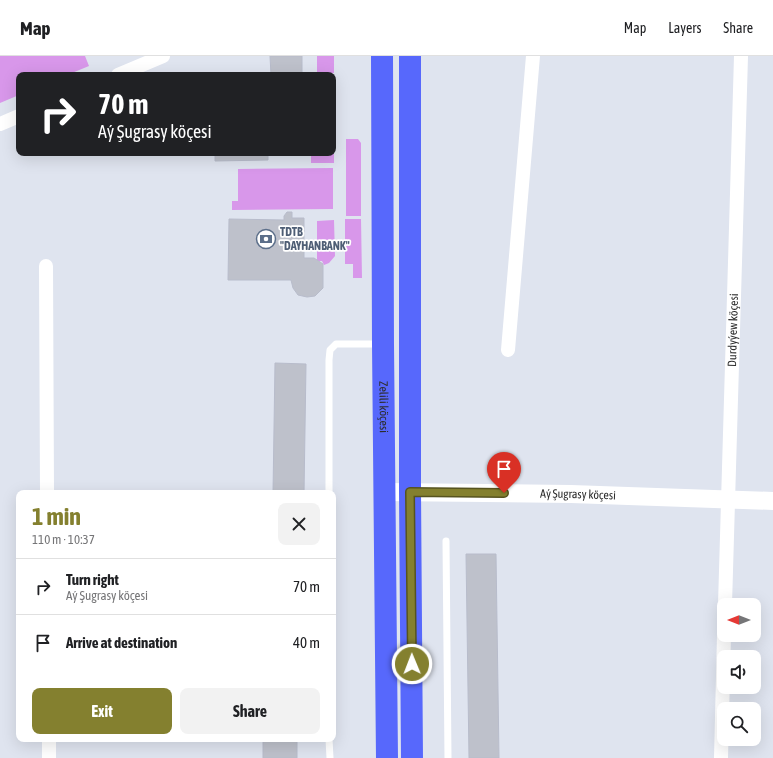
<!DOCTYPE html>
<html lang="en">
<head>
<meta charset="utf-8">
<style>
	:root { --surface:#fff; --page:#f2f2f2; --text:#202124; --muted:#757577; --line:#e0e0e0; --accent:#84802f }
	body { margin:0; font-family:"Asap Condensed",sans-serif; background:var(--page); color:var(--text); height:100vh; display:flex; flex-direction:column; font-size:15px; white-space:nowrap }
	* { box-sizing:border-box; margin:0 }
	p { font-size:13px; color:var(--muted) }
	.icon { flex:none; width:22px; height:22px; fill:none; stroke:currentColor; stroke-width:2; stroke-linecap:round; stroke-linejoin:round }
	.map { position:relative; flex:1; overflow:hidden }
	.details { position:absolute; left:16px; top:434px; width:320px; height:252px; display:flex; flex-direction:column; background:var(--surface); border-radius:8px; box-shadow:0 4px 16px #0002 }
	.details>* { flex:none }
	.banner { position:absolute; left:16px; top:16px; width:320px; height:84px; border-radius:8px; box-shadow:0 4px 16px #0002; background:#202124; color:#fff; overflow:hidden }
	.needle { width:26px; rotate:270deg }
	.fabs { position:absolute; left:717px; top:542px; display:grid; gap:8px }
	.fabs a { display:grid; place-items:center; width:44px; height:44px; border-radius:8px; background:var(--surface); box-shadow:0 4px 16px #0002; font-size:20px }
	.pin { position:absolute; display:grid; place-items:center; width:34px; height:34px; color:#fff; margin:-41px -17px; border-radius:50% 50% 50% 0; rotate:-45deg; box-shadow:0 0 4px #0007 }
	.pin .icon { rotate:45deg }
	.me { position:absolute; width:44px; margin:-22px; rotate:359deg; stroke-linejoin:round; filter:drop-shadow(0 0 3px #0008) }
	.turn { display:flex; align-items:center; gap:14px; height:84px; padding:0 16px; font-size:18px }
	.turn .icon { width:52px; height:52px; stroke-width:2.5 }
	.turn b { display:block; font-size:28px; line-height:34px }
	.round { display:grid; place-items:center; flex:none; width:42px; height:42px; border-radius:8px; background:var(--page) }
	.headline { display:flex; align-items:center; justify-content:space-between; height:68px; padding:0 16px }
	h1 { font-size:24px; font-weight:700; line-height:30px; color:var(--accent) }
	.cta { display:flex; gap:8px; margin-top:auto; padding:8px 16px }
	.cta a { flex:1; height:46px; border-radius:8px; background:var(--accent); color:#fff; font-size:16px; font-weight:700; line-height:46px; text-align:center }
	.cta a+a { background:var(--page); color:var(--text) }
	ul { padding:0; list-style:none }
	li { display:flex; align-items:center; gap:12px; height:56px; padding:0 16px; border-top:1px solid var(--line) }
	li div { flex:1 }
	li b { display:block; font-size:15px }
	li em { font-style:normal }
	header { display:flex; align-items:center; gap:24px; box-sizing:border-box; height:56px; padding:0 20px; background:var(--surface); border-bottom:1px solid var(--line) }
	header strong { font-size:19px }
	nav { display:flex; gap:22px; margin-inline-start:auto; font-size:14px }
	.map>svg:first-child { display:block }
</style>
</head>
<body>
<header>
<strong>Map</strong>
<nav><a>Map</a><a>Layers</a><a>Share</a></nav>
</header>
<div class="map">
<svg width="773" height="702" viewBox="0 0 773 702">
	<rect width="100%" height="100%" fill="#dfe4ef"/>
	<path fill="#d897ea" d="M0,0H85L89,10L67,19H19V39L0,47Z
		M317,0H334V17H317Z
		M333,67H334V107H311V97H333Z
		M346,83H358L361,87V160H346Z
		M333,112V153L232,154V145H238V113Z
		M345,163H361L362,222H353V208H345Z
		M334,164L335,200L329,207L324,209L322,205H317V165Z"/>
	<path fill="#bec1cb" stroke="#b8bccb" d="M270,0H302V19H271Z
		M215,97H268V104L215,105Z
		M287,156H292V162H304V202H314L323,208V232L315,240L307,241L298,239L293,232L291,224H228L229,163L284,164V160Z
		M275,307L306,308L304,437H273Z
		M466,498H496L499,702H469Z
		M263,683H297V702H263Z"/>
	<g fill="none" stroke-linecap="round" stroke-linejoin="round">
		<path stroke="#fff" stroke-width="7" d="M329,437V304L330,294L336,288H380
			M446,485L448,702
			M329,683L330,702"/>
		<g stroke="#fff" stroke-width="14">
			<path d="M118,19L163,0"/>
			<path d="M0,68L19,60"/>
			<path d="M46,210L47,437"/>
			<path d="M508,294L533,0"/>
			<path id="s1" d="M725,549L741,0"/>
			<path d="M49,683V702"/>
			<path d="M721,702L724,579"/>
		</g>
		<path stroke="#fff" stroke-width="18" id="s2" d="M384,436L571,438L773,445"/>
		<g stroke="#5768fc" stroke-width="22">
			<path id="s3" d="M382,0L383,288L387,702"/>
			<path d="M410,0V435L412,702"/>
		</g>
	</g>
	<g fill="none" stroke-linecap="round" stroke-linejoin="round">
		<defs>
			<path id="route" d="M412,608L410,436L504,437"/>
		</defs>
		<use href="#route" stroke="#56531f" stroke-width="10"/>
		<use href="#route" stroke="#84802f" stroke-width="7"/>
	</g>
	<defs>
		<symbol id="bank-ring" viewBox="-11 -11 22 22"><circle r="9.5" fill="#fff" stroke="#5c6f8a" stroke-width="1.5"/><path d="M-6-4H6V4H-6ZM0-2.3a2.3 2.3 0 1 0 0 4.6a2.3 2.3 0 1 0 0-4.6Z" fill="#5c6f8a"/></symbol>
	</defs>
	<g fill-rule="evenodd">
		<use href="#bank-ring" x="255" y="172" width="22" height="22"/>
	</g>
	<g text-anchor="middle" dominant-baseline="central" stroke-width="3.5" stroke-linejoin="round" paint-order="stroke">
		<g font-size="12" font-weight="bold" fill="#4e5e75" stroke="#fff" text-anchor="start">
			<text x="280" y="176">TDTB<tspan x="280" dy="14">"DAYHANBANK"</tspan></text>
		</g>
		<g font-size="12" fill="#2d2d2d" stroke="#fff">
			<text stroke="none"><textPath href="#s1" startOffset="275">Durdyýew köçesi</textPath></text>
			<text stroke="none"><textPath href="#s3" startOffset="351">Zelili köçesi</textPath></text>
			<text stroke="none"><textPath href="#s2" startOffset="194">Aý Şugrasy köçesi</textPath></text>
		</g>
	</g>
</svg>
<div class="fabs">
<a><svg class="needle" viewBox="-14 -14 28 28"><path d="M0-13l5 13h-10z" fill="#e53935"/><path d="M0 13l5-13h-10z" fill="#757577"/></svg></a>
<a><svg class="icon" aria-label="sound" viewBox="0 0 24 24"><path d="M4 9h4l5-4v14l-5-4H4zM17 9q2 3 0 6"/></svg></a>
<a><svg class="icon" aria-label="search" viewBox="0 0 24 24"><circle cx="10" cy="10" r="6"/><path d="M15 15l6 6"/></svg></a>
</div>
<div class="pin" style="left:504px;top:437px;background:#d93025"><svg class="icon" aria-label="arrive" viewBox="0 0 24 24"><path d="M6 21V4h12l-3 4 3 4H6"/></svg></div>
<svg class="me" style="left:412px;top:608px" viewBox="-20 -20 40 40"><circle r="17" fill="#84802f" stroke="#fff" stroke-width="3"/><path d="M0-11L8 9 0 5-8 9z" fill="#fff"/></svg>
<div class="banner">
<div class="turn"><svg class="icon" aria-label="right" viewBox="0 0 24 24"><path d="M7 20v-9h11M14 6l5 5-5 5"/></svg><div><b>70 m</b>Aý Şugrasy köçesi</div></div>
</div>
<section class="details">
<div class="headline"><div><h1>1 min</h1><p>110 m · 10:37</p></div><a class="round"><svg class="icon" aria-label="close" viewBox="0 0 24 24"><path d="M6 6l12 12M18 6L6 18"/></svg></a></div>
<ul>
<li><svg class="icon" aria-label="right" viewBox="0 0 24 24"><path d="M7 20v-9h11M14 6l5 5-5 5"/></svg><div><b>Turn right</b><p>Aý Şugrasy köçesi</p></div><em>70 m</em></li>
<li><svg class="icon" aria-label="arrive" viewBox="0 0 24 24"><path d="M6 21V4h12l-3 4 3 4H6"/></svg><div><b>Arrive at destination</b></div><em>40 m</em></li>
</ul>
<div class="cta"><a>Exit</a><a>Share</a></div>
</section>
</div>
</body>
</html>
